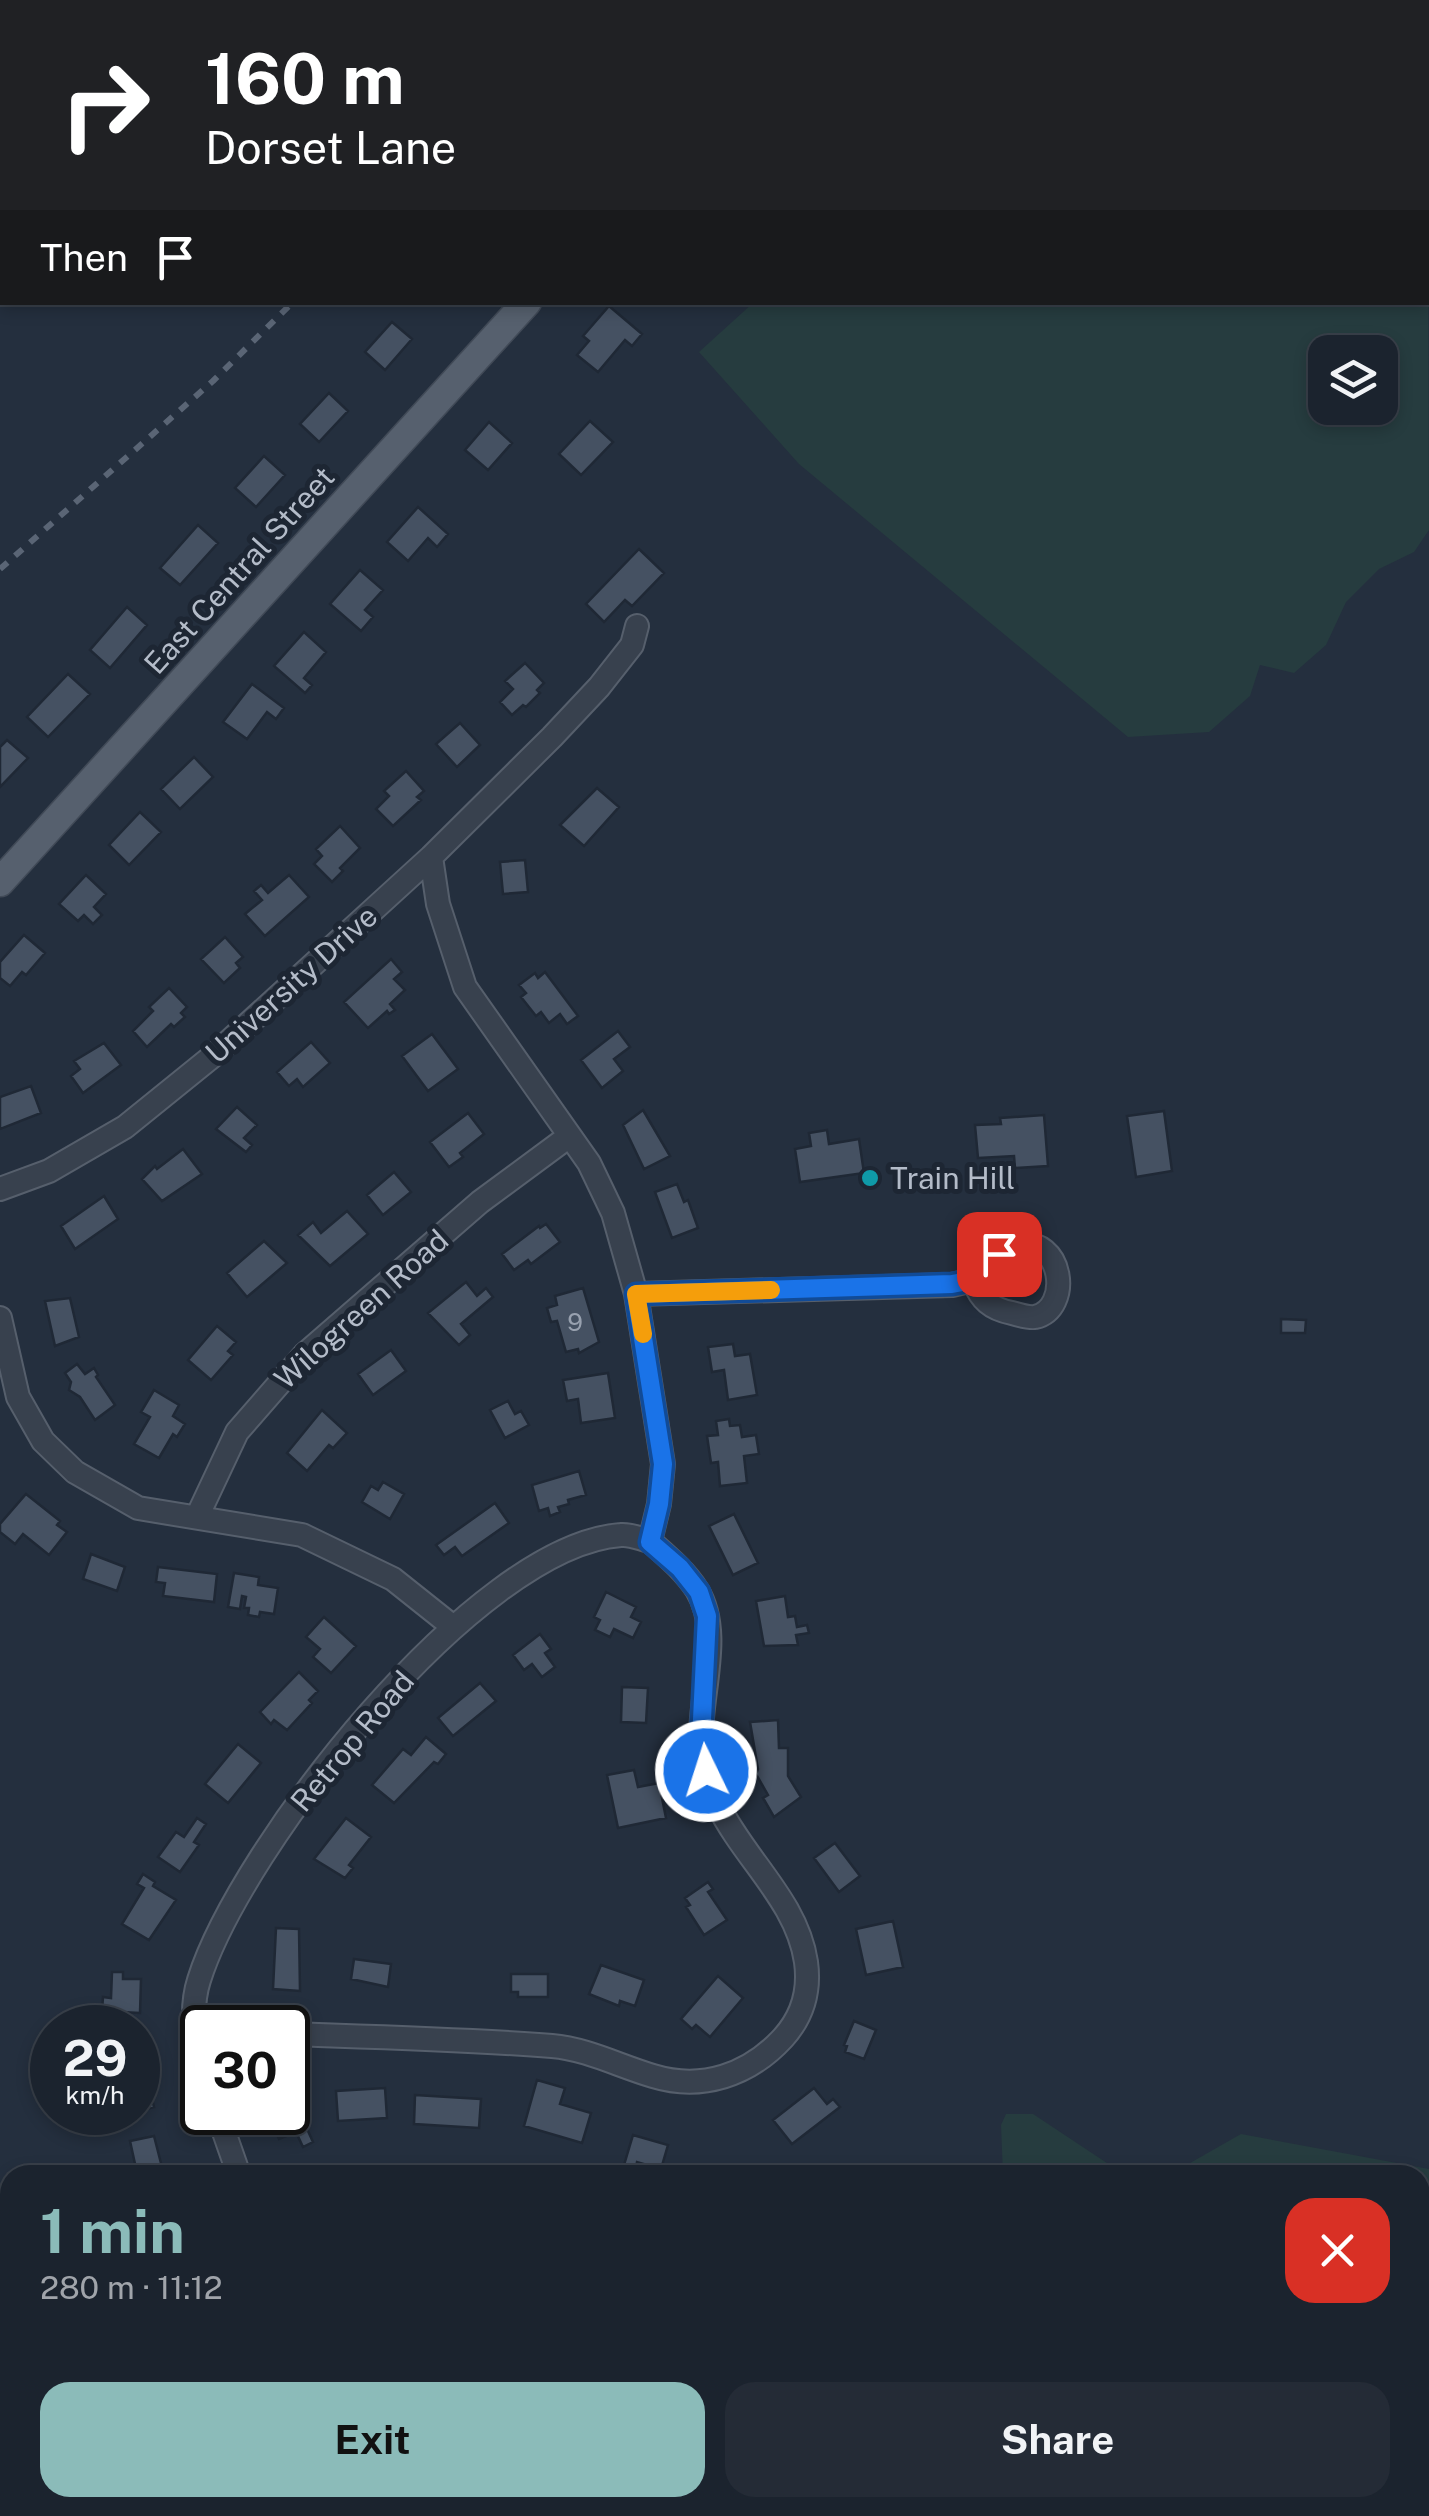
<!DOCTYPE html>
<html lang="en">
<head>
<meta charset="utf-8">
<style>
	:root { --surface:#1b232e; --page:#242b36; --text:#f1f3f6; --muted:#a0a4aa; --line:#39404a; --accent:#8bbbb9 }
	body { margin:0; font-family:"Public Sans",sans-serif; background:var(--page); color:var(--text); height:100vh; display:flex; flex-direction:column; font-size:38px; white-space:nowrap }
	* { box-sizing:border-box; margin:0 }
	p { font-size:32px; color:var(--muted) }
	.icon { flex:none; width:55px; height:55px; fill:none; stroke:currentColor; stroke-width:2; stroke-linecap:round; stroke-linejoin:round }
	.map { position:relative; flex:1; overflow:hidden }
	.details { position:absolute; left:0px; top:2165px; width:1430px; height:352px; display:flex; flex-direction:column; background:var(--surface); border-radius:30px 30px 0 0; box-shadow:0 5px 15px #0003,0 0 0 2px var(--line) }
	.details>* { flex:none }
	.banner { position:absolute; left:0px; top:0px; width:1430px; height:305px; box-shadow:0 5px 15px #0003,0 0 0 2px var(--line); background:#202124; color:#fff; overflow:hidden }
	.buttons { position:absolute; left:1308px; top:335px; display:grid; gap:20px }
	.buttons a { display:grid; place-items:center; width:90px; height:90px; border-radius:20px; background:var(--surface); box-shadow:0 5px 15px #0003,0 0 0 2px var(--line); font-size:50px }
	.speed { position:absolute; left:30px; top:2005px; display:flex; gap:20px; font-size:50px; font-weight:700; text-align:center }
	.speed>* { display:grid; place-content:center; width:130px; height:130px; border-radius:50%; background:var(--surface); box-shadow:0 5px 15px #0003,0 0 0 2px var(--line); line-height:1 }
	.speed small { font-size:25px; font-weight:400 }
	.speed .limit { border:5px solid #111; border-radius:15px; background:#fff; color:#111 }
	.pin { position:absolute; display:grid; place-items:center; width:85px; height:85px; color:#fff; margin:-42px; border-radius:20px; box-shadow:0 5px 15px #0006 }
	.me { position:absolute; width:110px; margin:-55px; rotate:356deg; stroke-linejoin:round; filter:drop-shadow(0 0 8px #0008) }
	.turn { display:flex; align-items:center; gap:35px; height:210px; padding:0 40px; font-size:45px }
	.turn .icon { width:130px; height:130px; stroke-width:2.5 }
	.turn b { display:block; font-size:70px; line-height:85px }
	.then { display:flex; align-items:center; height:95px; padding:0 40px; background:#0003; gap:20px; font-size:38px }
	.round { display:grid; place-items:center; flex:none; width:105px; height:105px; border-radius:30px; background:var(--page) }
	.head { display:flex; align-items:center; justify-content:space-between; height:170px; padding:0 40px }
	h1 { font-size:60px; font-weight:700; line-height:75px; color:var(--accent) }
	.primary-button { display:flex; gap:20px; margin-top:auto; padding:20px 40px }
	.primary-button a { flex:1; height:115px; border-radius:30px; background:var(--accent); color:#111; font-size:40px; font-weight:700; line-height:115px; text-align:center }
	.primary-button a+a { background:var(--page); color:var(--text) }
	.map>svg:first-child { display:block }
</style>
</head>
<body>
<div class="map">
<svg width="1429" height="2516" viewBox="0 0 1429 2516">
	<rect width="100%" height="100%" fill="#242f3e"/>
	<path fill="#263c3f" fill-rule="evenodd" d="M1428,179L1429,530L1414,552L1379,569L1346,602L1326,645L1294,673L1260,665L1250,696L1209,732L1128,737L799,464L699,352L753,303L1428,302ZM1380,352V408H1325V352Z
		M1006,2114H1033L1125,2175H1003L1001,2125Z
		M1241,2134L1429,2169V2218L1420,2216V2175H1169Z
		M10,2505V2508H255L251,2516H0V2510Z
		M375,2508H686L685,2516H378Z"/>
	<path fill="#455162" stroke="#1f2835" stroke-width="2.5" d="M609,306L642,334L632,346L625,340L598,372L577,355L589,341L583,336Z
		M392,322L412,339L385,370L365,352Z
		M329,393L348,411L319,442L300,424Z
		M590,421L613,442L581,475L559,454Z
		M489,422L512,443L488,470L465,450Z
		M264,456L285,475L256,507L235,488Z
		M418,507L448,534L437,547L428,538L408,561L387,542Z
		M198,525L218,543L180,585L160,568Z
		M639,549L664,573L632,606L625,600L604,622L586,604Z
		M360,570L383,590L365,610L373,617L361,631L330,604Z
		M127,607L147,625L110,668L90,650Z
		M304,632L326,652L304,678L312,685L305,693L274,666Z
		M525,663L544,683L537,690L540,693L526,707L523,705L512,715L500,702L513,689L505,681Z
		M68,674L90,694L48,737L27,717Z
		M252,684L284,708L276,719L267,712L247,739L223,722Z
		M460,723L480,745L457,767L436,744Z
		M7,740L28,758L0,787V747Z
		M194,757L213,777L180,809L161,789Z
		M406,771L424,791L417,797L421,800L393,826L376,809L389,796L384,791Z
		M597,788L619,807L584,846L560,825Z
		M140,812L161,832L129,865L109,845Z
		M340,826L360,848L340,868L343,871L332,882L314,864L322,856L316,849Z
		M525,860L528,892L503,894L500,862Z
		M86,875L106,894L94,907L102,915L93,924L84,915L78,921L59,904Z
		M289,875L309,897L265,936L245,914L262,900L254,891L261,885L268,893Z
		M24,935L45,953L26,975L22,972L10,986L0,978V962Z
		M225,937L243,957L236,963L240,968L224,983L201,959Z
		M391,959L402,972L394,979L405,990L390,1004L395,1010L389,1014L387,1011L368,1028L344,1002Z
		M545,972L578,1016L567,1024L560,1014L549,1023L541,1012L536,1016L521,997L526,993L519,985L535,973L538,978Z
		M169,988L187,1007L181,1013L185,1017L174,1027L171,1024L147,1047L133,1031L153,1011L149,1007Z
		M618,1031L630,1047L614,1059L623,1071L602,1088L581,1060Z
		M432,1034L458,1069L428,1091L402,1056Z
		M311,1042L330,1063L303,1087L297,1079L289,1086L277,1072Z
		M104,1043L121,1065L83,1093L71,1076L80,1069L74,1061Z
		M31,1086L41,1113L0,1129V1097Z
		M237,1107L257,1125L244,1138L252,1145L246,1152L216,1129Z
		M643,1110L670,1156L644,1169L623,1125Z
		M1164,1111L1172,1171L1136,1177L1127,1116Z
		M468,1113L484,1134L460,1153L463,1157L449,1167L430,1142Z
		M1044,1115L1048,1166L1015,1168L1014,1156L978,1158L975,1125L1001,1124L1000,1118Z
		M827,1130L829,1144L859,1139L864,1173L800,1182L795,1149L811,1146L809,1133Z
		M183,1149L202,1174L162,1201L142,1179L155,1166L157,1169Z
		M394,1172L411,1192L383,1215L367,1195Z
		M677,1184L684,1202L688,1200L698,1228L672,1238L655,1192Z
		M104,1196L118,1219L75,1249L61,1226Z
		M347,1211L368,1234L330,1266L298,1235L313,1222L321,1233Z
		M546,1224L560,1242L531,1264L528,1260L514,1270L502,1254L539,1226L540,1228Z
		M264,1241L287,1263L247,1297L227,1273Z
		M466,1282L477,1296L486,1288L493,1297L461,1324L470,1335L459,1345L428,1313Z
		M583,1288L599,1342L579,1353L578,1349L566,1352L557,1321L551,1322L547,1308L557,1305L555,1296Z
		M70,1298L79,1337L55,1346L45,1301Z
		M1281,1319L1306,1320L1305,1333H1281Z
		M217,1326L236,1342L228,1351L233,1355L211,1380L188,1360Z
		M733,1344L735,1356L750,1354L757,1395L728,1400L724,1370L712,1372L708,1347Z
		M391,1350L406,1371L373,1395L358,1374Z
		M77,1364L85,1374L94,1368L98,1375L96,1377L115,1405L95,1420L80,1397L69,1390L71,1382L65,1373Z
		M608,1373L615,1418L581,1423L578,1399L567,1401L563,1380Z
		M154,1390L179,1405L173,1416L185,1424L177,1437L173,1434L159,1458L134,1444L150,1417L141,1412Z
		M508,1401L515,1414L521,1411L529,1425L505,1438L490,1410Z
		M322,1410L347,1433L333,1448L329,1445L307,1471L287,1453Z
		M729,1419L730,1426L740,1425L742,1437L756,1435L759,1454L744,1456L747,1483L720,1486L718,1462L711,1463L707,1436L718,1435L716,1421Z
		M579,1471L586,1495L568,1500L569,1504L558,1507L560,1512L550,1516L548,1508L539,1511L532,1485Z
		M383,1482L404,1494L390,1519L362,1502L371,1486L378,1490Z
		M26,1494L60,1521L57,1525L67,1532L49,1555L23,1534L15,1544L0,1532V1524Z
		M495,1503L509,1523L462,1556L455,1547L444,1555L436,1545Z
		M734,1514L758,1563L733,1575L709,1526Z
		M91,1554L125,1567L117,1591L83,1579Z
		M158,1567L217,1574L214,1602L163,1596L165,1583L156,1582Z
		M234,1573L259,1577L258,1585L278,1588L274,1614L260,1612L259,1617L248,1615L249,1608H244L246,1597L242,1596L240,1609L228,1607Z
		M606,1592L636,1607L631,1617L641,1622L633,1638L614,1629L610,1637L595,1630L600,1620L594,1617Z
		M785,1596L788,1617L795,1616L797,1627L807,1625L809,1633L796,1635L798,1645L764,1646L756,1601Z
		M324,1617L356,1646L331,1673L313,1657L320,1649L306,1637Z
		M540,1634L551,1649L545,1653L555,1667L542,1677L532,1664L524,1670L513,1655Z
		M299,1672L318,1691L309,1700L312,1703L287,1730L274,1720L271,1724L260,1712Z
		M480,1683L496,1701L453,1736L438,1718Z
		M622,1687L648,1688L646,1723L621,1722Z
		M778,1720L779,1748H788V1776L801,1797L774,1817L763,1798L768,1795L756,1774L758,1769L750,1722Z
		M426,1737L446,1754L438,1764L434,1762L394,1803L372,1785L403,1749L411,1755Z
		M238,1744L261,1763L228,1803L205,1784Z
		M634,1770L638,1787L659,1783L666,1818L618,1828L607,1775Z
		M197,1818L206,1824L194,1842L199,1845L180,1872L158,1857L176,1832L184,1837Z
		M346,1818L371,1837L349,1865L353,1868L345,1878L314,1859Z
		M835,1843L860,1876L839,1892L814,1858Z
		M143,1874L155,1882L153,1886L176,1900L149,1940L122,1924L144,1888L137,1884Z
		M708,1882L713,1889L708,1892L727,1920L704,1935L686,1907L690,1905L685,1898Z
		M893,1921L903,1967L866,1975L856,1929Z
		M276,1928L299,1929L300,1991L273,1989Z
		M354,1959L391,1964L388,1987L351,1979Z
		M601,1965L644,1980L635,2006L620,2001L619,2006L589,1994Z
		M112,1972H123V1979H141L140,2013L102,2011L103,1997L111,1998Z
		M511,1974H548V1997H518V1992H511Z
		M718,1976L743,1998L710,2037L696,2025L692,2029L681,2019Z
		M854,2021L876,2030L864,2059L845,2052L847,2046L844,2045Z
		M143,2062L154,2107L138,2111V2063Z
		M537,2080L565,2088L560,2104L591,2113L582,2143L524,2126Z
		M385,2088L387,2118L338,2121L336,2091Z
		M814,2088L827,2104L833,2099L840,2107L792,2144L773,2120Z
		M415,2095L481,2099L479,2128L414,2124Z
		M293,2098L313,2142L303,2147L296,2132L279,2139L267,2112H288V2100Z
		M633,2135L668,2145L661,2169L637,2162L636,2168L624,2165Z
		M154,2136L164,2175H130L137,2173L130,2141Z
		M1001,2508H1057L1049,2513L1050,2516H988Z
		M1141,2508H1192L1188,2516L1164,2511L1161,2516H1148L1150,2511Z"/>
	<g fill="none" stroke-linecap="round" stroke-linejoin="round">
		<defs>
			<path id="minor" d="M68,2L69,0
				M0,124L2,120
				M0,1189L49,1171L125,1127L214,1055L431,857L552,737L599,687L632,645L637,626
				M636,1294L952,1285L973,1280L981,1263C992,1257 1004,1248 1016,1245C1064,1235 1072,1309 1035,1317C1029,1318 1019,1315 1012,1313C991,1309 981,1300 973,1280
				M0,1318L18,1397L43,1441L75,1472L138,1508L302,1535L393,1579L452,1626
				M197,1517L237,1432L305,1354L480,1202L568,1137
				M288,2034C376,2037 464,2039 552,2046C587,2049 619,2066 653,2076C702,2091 749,2075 783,2038C802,2017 810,1991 806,1962C797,1901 744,1859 718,1805C709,1786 702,1761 701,1739C700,1693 723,1632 697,1590C685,1571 667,1556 650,1541L659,1504L663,1464L636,1294L613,1213L589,1163L465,987L438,904L431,857
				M202,2070C194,2043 190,2008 199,1980C240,1849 475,1545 621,1535C630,1534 641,1539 650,1541
				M217,2112L239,2175
				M1291,2508L1294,2516
				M908,2516L913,2508"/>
			<path id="major" d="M796,2L798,0
				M0,882L527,302"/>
		</defs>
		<use href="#minor" stroke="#565f6c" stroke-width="26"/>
		<use href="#major" stroke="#414a57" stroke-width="31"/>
		<use href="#minor" stroke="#38414e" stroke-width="22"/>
		<use href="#major" stroke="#56606e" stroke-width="28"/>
		<path stroke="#5a6575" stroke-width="6" stroke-dasharray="10 10" stroke-linecap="butt" d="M581,2L584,0
			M599,2L602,0
			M0,569L213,381L293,302"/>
	</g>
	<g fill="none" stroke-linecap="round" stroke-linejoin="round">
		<defs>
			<path id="route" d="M706,1771L701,1740L707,1616L699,1592L680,1568L650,1542L659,1504L663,1464L636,1294L952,1284L973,1280L981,1262L999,1254"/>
		</defs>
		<use href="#route" stroke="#114b97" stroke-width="25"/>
		<use href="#route" stroke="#1a73e8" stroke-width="18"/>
		<path stroke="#f59e0b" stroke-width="18" d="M643,1334L636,1294L771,1290"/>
	</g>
	<circle fill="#0f9aa8" stroke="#1d2633" stroke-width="4" cx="870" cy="1178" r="10"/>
	<g text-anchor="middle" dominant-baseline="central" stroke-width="10" stroke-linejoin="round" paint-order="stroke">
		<g font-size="25" fill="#98a1af">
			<text x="575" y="1322">9</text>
		</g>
		<g font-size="30" fill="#b4bcc9" stroke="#1d2633">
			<text transform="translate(239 570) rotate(-48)">East Central Street</text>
			<text transform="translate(291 984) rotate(-42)">University Drive</text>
			<text transform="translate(361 1309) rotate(-42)">Wilogreen Road</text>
			<text transform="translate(352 1741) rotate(-50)">Retrop Road</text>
		</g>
		<g font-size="30" fill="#b4bcc9" stroke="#1d2633" text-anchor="start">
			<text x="890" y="1178">Train Hill</text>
		</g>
	</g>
</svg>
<div class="buttons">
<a><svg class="icon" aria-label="layers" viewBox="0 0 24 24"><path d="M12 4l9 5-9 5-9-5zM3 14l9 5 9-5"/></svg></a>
</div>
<div class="speed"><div>29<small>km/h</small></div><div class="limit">30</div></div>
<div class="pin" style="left:999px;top:1254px;background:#d93025"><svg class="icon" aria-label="arrive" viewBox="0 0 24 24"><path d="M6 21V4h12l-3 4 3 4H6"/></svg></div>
<svg class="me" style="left:706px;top:1771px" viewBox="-20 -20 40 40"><circle r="17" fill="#1a73e8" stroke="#fff" stroke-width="3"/><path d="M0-11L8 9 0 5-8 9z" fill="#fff"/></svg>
<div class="banner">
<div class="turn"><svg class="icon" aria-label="right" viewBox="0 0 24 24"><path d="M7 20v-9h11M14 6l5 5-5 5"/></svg><div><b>160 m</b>Dorset Lane</div></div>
<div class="then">Then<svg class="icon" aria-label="arrive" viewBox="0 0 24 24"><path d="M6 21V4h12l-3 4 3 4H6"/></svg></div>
</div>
<section class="details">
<div class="head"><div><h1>1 min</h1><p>280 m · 11:12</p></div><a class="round" style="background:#d93025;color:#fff"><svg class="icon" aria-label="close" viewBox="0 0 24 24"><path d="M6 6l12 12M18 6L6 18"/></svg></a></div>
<div class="primary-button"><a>Exit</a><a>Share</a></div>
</section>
</div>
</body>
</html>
